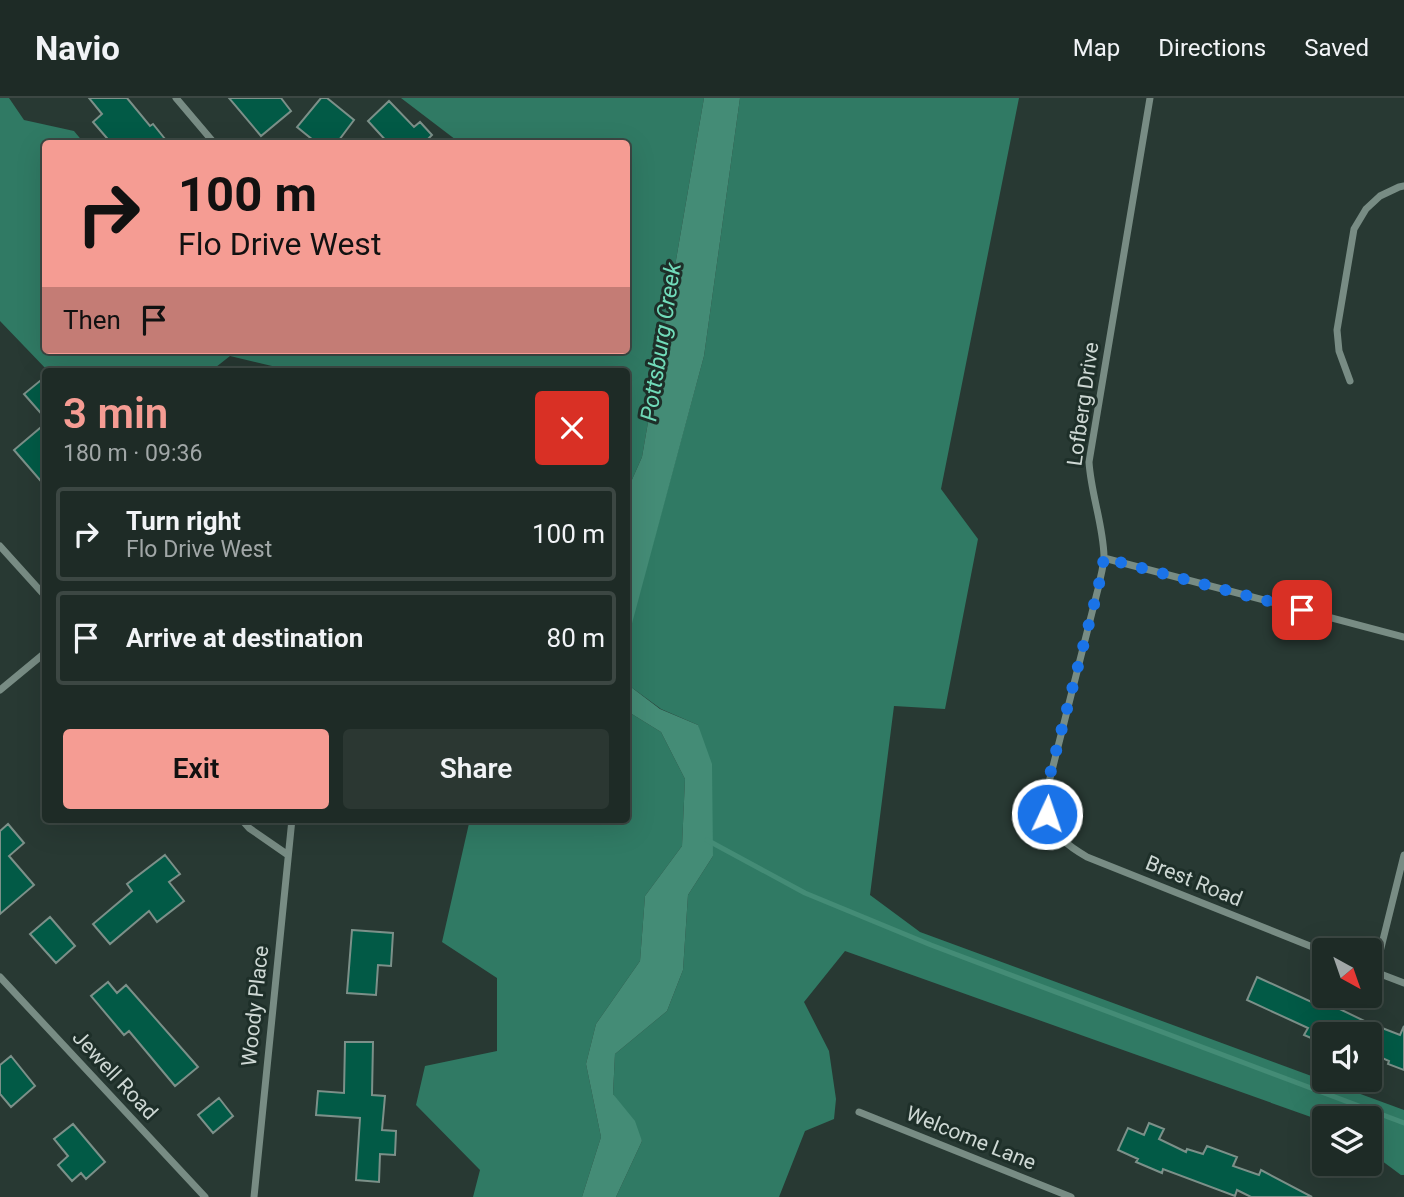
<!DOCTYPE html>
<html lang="en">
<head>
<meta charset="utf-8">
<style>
	:root { --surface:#1e2b26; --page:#2b3732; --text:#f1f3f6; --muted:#a1a7a7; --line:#3c4743; --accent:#f59c93 }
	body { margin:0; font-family:Roboto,sans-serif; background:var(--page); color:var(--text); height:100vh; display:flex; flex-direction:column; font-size:26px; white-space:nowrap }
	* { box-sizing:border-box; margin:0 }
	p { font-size:23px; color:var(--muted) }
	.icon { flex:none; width:38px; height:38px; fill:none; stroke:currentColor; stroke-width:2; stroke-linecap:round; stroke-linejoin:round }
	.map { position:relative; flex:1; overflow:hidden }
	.sheet { position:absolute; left:42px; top:270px; width:588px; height:455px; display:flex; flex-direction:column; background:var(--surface); border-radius:7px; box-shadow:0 7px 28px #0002,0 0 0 2px var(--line) }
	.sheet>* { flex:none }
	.banner { position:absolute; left:42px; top:42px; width:588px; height:214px; border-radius:7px; box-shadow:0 7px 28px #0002,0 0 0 2px var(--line); background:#f59c93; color:#111; overflow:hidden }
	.needle { width:46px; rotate:140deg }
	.tools { position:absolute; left:1312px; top:840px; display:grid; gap:14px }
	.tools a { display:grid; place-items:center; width:70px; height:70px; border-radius:7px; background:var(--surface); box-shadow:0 7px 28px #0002,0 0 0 2px var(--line); font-size:35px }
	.pin { position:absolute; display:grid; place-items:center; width:60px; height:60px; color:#fff; margin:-30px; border-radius:14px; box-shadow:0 4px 10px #0006 }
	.me { position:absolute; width:77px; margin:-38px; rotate:3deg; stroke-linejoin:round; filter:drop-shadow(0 0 5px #0008) }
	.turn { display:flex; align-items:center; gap:24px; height:147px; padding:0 21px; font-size:32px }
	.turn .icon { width:91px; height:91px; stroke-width:2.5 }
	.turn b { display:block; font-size:49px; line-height:60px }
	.then { display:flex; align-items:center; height:66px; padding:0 21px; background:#0003; gap:14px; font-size:26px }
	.round { display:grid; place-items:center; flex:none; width:74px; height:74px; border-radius:7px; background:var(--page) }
	.head { display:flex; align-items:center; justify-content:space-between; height:119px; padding:0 21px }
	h1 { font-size:42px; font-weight:600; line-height:52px; color:var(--accent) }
	.action { display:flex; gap:14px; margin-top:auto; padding:14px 21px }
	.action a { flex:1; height:80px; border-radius:7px; background:var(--accent); color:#111; font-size:28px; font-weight:600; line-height:80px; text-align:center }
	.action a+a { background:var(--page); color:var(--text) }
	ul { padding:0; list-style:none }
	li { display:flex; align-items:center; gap:21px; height:94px; margin:0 14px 10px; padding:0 7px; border:4px solid var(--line); border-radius:7px }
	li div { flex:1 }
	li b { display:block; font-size:26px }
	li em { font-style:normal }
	header { display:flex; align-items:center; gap:42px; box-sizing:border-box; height:98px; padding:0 35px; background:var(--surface); border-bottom:2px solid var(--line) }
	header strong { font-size:33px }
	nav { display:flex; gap:38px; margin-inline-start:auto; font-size:24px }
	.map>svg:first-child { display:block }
</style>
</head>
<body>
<header>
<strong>Navio</strong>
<nav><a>Map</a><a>Directions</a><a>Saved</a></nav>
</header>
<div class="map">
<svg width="1404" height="1099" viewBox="0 0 1404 1099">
	<rect width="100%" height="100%" fill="#283933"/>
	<path fill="#307a64" d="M0,0H9L24,22L74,33L84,45L46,46V252H626V46L460,45L401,0H704L642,359L627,393L626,273H274L272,268L230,258L211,273H48L0,223Z
		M740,0H1019L941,391L978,441L945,611L894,608L870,797L920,834L1404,1012V1077H1401L1370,1054V1020H1325V1024L845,853L804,904L829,953L836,1001L834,1021L805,1033L779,1099H616L642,1043L613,996L615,956L667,913L683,872L688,797L713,758L698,627L661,611L631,589L627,576L626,544L704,258Z
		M627,613L661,634L685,681L682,748L645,798L640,863L596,926L586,966L601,1039L582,1099H473L480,1072L416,1007L425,968L497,953V880L442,844L470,721H626Z"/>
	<path fill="#448c76" d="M704,0H740L704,258L627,544V393L642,359Z
		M627,576L631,589L660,611L698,627L712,666L713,758L688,797L683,872L667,913L615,956L613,996L635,1023L642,1043L616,1099H582L601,1039L586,966L596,926L640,863L645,798L682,748L685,681L661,634L627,613Z"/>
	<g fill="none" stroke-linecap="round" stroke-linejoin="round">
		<path stroke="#448c76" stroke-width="5" d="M707,742L805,795L931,847L1404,1025"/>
	</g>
	<path fill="#025a46" stroke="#7c9089" stroke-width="2" d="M89,0H127L150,28L153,26L169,46H112L93,24L102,16Z
		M229,0H281L291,13L261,38Z
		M321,0H327L354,22L336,46H318L297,29Z
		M389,3L414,29L420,24L432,37L426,43L429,46H389L368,23Z
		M46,278V321L24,296Z
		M46,325V389L14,352Z
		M8,726L24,745L9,758L34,787L0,816V733Z
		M165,757L180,776L169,784L184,803L157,824L149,813L110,846L93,826L132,793L127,786Z
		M50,819L75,848L56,865L30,836Z
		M352,832L393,835L391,868L378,867L376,897L347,895Z
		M1257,879L1318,907L1321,902L1381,931L1382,930L1400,937L1404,928V972L1388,966L1389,963L1371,955L1379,936H1325V946L1304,937L1308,930L1247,902Z
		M108,884L117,895L126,887L198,969L175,988L129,933L124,937L91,898Z
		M345,944H373L372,997L385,998L382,1032L396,1033L395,1057L380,1056L379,1084L356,1082L360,1020L316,1017L318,993L344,995Z
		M11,958L35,988L11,1009L0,996V967Z
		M219,1000L233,1018L213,1035L198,1017Z
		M1149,1025L1164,1031L1159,1041L1186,1054L1187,1051L1203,1056L1207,1048L1237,1059L1233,1068L1259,1077L1261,1072L1312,1099H1251L1237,1092L1235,1098L1163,1071L1162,1075L1136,1064L1138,1061L1118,1052L1128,1030L1144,1037Z
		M73,1026L105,1064L86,1081L81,1075L72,1083L58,1067L68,1058L54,1041Z"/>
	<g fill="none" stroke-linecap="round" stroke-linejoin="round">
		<path stroke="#788c84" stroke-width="7" d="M176,0L215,46
			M1150,0L1089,364C1091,396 1103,426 1104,458C1104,468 1100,480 1098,491L1047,692C1047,700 1046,708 1047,715C1051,736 1070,749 1087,759L1325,854
			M1350,283L1339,253L1337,232L1354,131L1366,111L1380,98L1399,89L1404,88
			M0,448L46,499
			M1104,460L1404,539
			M0,592L46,554
			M241,721L249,730L288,757
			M1370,872L1404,885
			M1375,874L1404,757
			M0,879L205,1099
			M859,1014L1071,1099
			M254,1099L292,721"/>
	</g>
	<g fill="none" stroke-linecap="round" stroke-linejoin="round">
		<path stroke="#1a73e8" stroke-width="12" stroke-dasharray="0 21.6" d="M1047,716L1046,692L1098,491L1104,460L1302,512"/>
	</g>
	<g text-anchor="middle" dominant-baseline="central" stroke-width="6" stroke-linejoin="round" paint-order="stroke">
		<g font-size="21" fill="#ced8d4" stroke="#1e2f29">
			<text transform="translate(1083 306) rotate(-82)">Lofberg Drive</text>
			<text transform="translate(1194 783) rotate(22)">Brest Road</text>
			<text transform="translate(255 908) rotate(-84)">Woody Place</text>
			<text transform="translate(115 977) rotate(47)">Jewell Road</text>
			<text transform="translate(971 1040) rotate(22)">Welcome Lane</text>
		</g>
		<g font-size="23" font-style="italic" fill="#71dcba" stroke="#1e2f29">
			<text transform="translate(661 244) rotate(-81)">Pottsburg Creek</text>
		</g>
	</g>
</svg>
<div class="tools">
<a><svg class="needle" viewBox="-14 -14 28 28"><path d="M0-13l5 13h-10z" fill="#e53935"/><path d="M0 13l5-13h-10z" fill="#a1a7a7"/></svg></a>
<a><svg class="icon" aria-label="sound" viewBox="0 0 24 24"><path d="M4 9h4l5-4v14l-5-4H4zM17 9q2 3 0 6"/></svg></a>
<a><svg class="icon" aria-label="layers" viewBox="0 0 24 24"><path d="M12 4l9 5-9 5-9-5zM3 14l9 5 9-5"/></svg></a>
</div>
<div class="pin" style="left:1302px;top:512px;background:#d93025"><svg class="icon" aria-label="arrive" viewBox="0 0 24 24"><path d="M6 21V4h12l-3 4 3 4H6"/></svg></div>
<svg class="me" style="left:1047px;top:716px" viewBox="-20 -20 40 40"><circle r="17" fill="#1a73e8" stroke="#fff" stroke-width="3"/><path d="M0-11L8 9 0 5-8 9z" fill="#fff"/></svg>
<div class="banner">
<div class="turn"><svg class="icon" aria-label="right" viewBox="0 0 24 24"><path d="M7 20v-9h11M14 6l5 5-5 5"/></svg><div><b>100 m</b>Flo Drive West</div></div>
<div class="then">Then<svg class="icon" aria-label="arrive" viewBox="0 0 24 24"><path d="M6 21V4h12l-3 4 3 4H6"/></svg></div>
</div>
<section class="sheet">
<div class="head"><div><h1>3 min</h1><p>180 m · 09:36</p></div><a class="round" style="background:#d93025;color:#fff"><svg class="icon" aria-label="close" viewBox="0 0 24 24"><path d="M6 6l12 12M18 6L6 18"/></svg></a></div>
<ul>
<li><svg class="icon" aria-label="right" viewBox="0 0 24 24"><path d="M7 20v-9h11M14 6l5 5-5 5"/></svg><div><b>Turn right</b><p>Flo Drive West</p></div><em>100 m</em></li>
<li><svg class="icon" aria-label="arrive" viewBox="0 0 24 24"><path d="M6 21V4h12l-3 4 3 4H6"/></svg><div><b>Arrive at destination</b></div><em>80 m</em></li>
</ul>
<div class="action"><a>Exit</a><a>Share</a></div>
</section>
</div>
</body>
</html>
